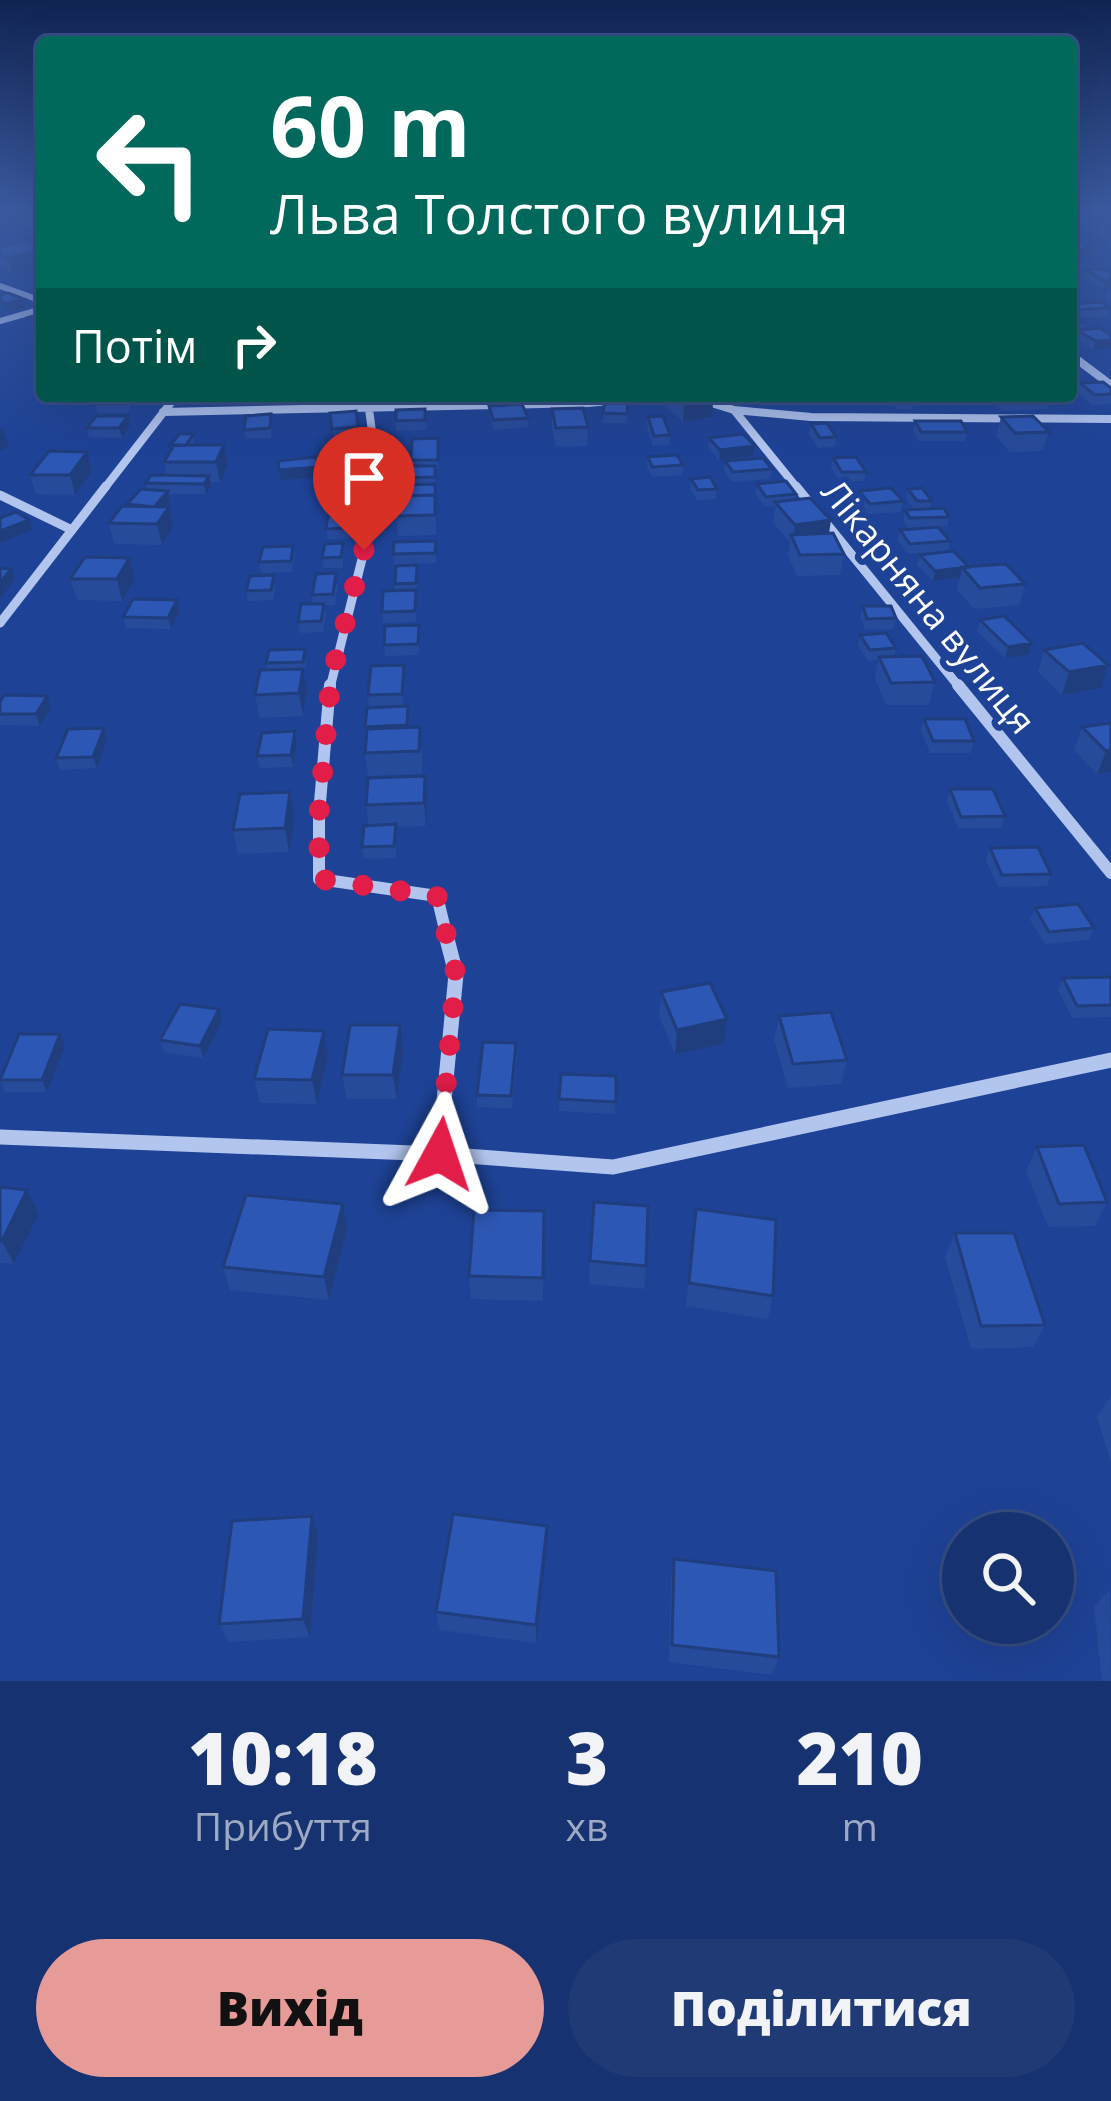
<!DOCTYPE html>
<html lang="uk">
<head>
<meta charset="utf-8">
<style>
	:root { --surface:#163270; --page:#1f3a75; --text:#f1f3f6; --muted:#9eaac3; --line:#354d83; --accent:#e69b98 }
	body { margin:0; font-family:"Open Sans",sans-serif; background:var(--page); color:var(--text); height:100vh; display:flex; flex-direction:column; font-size:45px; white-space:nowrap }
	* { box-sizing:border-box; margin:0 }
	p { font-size:39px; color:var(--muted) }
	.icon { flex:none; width:66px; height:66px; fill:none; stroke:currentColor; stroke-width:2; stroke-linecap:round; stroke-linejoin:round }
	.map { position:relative; height:1681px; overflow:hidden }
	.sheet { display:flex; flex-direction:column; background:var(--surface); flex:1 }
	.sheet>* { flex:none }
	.hud { position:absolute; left:36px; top:36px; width:1041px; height:366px; border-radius:12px; box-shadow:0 12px 48px #0002,0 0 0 3px var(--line); background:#00695c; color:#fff; overflow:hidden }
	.buttons { position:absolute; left:942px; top:1512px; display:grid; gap:24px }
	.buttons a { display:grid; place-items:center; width:132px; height:132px; border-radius:50%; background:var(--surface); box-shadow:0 12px 48px #0002,0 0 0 3px var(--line); font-size:60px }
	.pin { position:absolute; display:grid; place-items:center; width:102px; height:102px; color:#fff; margin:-123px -51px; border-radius:50% 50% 50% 0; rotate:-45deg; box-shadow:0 0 12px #0007 }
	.pin .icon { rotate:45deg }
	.me { position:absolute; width:132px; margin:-66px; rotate:5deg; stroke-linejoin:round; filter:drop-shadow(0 0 9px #0008) }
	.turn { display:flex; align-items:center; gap:42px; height:252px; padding:0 36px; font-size:54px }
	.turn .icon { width:156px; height:156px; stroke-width:2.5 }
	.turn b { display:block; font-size:84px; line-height:102px }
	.then { display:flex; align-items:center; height:114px; padding:0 36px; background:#0003; gap:24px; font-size:45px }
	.eta { display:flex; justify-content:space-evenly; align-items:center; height:204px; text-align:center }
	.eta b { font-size:72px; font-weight:800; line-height:84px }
	.cta { display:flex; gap:24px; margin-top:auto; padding:24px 36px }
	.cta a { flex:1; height:138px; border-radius:72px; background:var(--accent); color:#111; font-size:48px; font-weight:800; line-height:138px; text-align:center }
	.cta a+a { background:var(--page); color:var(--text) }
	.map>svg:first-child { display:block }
</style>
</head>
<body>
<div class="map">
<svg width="1111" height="1681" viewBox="0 0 1111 1681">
	<rect width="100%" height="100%" fill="#1e4296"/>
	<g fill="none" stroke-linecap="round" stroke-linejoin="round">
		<path stroke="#b2c5ef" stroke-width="6" d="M0,286L42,301
			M0,321L42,309"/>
		<path stroke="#b2c5ef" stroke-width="8" d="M1071,355L1111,385
			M689,396L734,410L811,417L1111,419
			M369,409L377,470L374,489
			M734,410L798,489
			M163,412L588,403L660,396
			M104,489L176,396"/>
		<path stroke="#b2c5ef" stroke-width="9" d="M796,486L960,688
			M0,495L70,529
			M0,623L106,486
			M330,688L364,551L374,486"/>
		<path stroke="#b2c5ef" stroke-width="12" d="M330,685L319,814V879L437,896L448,942
			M958,685L1111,873"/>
		<path stroke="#b2c5ef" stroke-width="15" d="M0,1137L439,1154L613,1167L1111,1060
			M439,1154L456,974L447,939"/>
	</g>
	<path fill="#274b9b" d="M1071,210H1111V242L1071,220Z
		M7,220L42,221V243L9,228Z
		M0,244L6,245L12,273L0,269Z
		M1086,270L1111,273V288L1103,289L1083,278Z
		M1107,291H1111V303L1105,299Z
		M1071,304L1110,308L1108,317L1079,318L1084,322L1082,329L1100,328L1093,350L1075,338L1077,331H1071Z
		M42,314V329L33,325L30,317Z
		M1080,383L1111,388V404L1092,405L1077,392Z
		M105,396H144L140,401H129L130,407L127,413H98L95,404Z
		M376,396H401V399H377Z
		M666,396H710L713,399L712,417L683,422L666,406Z
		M844,396H882L881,403L845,402Z
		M896,396L914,401L912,410L895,409Z
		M992,396H1051L1047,409L1002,411L991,399Z
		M605,401H628L627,423H603Z
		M489,406L528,418V427L494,430L489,416Z
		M425,409L426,430L396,431V421Z
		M552,409L588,427L587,446L556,447L552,428Z
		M330,413L358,427L359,437L334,439Z
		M648,417L670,435L669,445L653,446L647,426Z
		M1001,417L1049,432L1043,451L1010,452L996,436Z
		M915,421L967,432L965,441H919L913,430Z
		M272,424L271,438L246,439L244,430Z
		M811,424L836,437L835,447L818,448L809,434Z
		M130,425L122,438L89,437L87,428Z
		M194,434V445H224L228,464L220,482H210L211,486L206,494H169L170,501L165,507L173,527L162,545L114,544L109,523L147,490L146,483L167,476L164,462L171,451L170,446Z
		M438,438V469H435L436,535L398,536L396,516L400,496V478L412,466L411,460Z
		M709,438L755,446L753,456L719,460L708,448Z
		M648,457L683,465L682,475L652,477L647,467Z
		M833,458L866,472L864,481L840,482L831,468Z
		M725,461L772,469L771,479L732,482L724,471Z
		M92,471L75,495L36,494L30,475Z
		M691,479L717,489L716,499L697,500L690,489Z
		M757,484L796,494L795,500L829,533L844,554L840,575L797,576L788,555L790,542L773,523L775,506L765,507L755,494Z
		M358,488L359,498L357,513H334L333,503Z
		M908,489L932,501L930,509L949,517L947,527L908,528L903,520L905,510L914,509L906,499Z
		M859,491L903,501L901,512L868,514L857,501Z
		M350,515V538L328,539L326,529Z
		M900,530L950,541L948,551L969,567L1025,584L1019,605L974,609L957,589L960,578L933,581L917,565L920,555L946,551L908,554L898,541Z
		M436,541V563L394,565L393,554Z
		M343,543V568H324L322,558Z
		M293,546L295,556L292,572L261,573L259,562Z
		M417,576L416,622L383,623L382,612L395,591V584Z
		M70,579H135L122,601L77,600Z
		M338,584L335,605H324L326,615L323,632L300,633L298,622L313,604L312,595Z
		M276,586L273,600L248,601L246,591Z
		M863,606L896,618L894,629L865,630L860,617Z
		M180,611L171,629L126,628L123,617Z
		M980,620L1029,654L1005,658L977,631Z
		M419,625V655L385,656L384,645Z
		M860,635L896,648L894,656L935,682L929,705H886L875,679L878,660L868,661L858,646Z
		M1044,650L1101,688L1062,695L1038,672Z
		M307,660L304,674L307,691L303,716L260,718L255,695L267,670L266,663Z
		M404,665L403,705L369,706L368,695Z
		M47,696L51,707L40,726L0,725V702Z
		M408,706L409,727L422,750V774L368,776L365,753V727Z
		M924,719L974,741L971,753H930L921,730Z
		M1111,723V772L1097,774L1074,750L1082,727Z
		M104,728L107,739L97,768L60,770L56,758Z
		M295,731L297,743L293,767L260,768L257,756Z
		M425,776L426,826L396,827V858L364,859L362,847L369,826L366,805Z
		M950,789L1005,816L1001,828H958L947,801Z
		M290,792L295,815L289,852L238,854L233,830Z
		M990,848L1051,874L1047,886L998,887L986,860Z
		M1035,908L1094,928L1089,940L1045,944L1030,920Z
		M1111,977V1017L1072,1018L1058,990L1063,978Z
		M661,992L724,1044L675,1054L659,1016Z
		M779,1016L847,1060L841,1084L788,1088L774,1040Z
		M222,1022L203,1058L164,1052L160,1040Z
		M324,1031L328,1055L317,1104L260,1103L254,1079Z
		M60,1034L65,1046L47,1092H5L0,1081Z
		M403,1049L397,1099H347L342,1075Z
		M517,1055L512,1108L477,1107V1095Z
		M561,1074L616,1076L615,1114L559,1111Z
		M1037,1147L1107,1202L1095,1226L1048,1227L1026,1171Z
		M0,1187L27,1190L39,1214L14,1264L0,1263Z
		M343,1204L347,1228L329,1300L230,1290L223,1267Z
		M696,1209L773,1296L768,1319L686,1306Z
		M544,1211L543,1301L471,1299L469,1276Z
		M955,1233L1045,1325L1033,1347L971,1349L945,1257Z
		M590,1261L646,1266L644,1289L589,1284Z
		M1111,1396V1463L1097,1417Z
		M312,1516L318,1536L310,1637L229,1642L219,1624Z
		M547,1546L536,1643L440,1630L436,1612Z
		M674,1559L779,1657L772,1675L669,1662L671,1578Z
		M1110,1589L1111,1681H1102L1094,1607Z"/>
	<path fill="#203d7e" d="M1093,248L1091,256L1071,258V250Z
		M42,249V265L12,273L8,258Z
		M1111,280V288L1103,289L1105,281Z
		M24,299L26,307L7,312L5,304Z
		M1111,340V348L1093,350L1096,341Z
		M553,396H581V397L553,400Z
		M713,399L712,417L683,422L684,403Z
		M128,416L130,425L122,438L119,428Z
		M4,428L9,447L0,450V429Z
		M224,445L228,464L220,482L216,462Z
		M755,446L753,456L719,460L720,450Z
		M87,452L92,471L75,495L70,475Z
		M318,467L319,477L281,480L279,470Z
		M209,476L211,486L206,494L204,484Z
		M168,491L170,501L157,517L154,507Z
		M169,507L173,527L162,545L157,524Z
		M29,520L32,530L0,543V531Z
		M831,520L828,541L793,540L795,525Z
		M129,558L135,579L122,601L117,579Z
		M962,567L960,578L933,581L935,571Z
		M11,569L15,579L0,599V583Z
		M177,600L180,611L171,629L168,618Z
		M1032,643L1029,654L1005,658L1008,647Z
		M1108,665L1101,688L1062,695L1069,672Z
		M303,669L307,691L303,716L299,693Z
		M47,696L51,707L40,726L36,714Z
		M104,728L107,739L97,768L93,757Z
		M295,731L297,743L293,767L291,755Z
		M1111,750V772L1097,774L1106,751Z
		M425,776L427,799L426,826L424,803Z
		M290,792L295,815L289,852L285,828Z
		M219,1009L222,1022L203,1058L200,1046Z
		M727,1019L724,1044L675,1054L677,1030Z
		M400,1025L403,1049L397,1099L393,1075Z
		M324,1031L328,1055L317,1104L312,1080Z
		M60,1034L65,1046L47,1092L42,1080Z
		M27,1190L39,1214L14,1264L2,1241Z
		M343,1204L347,1228L329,1300L324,1277Z
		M312,1516L318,1536L310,1637L303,1619Z
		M547,1526V1546L536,1643V1625Z"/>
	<path fill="#2d57b4" stroke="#203d7e" stroke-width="3" d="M30,216L42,221V237L7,220Z
		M24,240L42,246V249L8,258L0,255V247Z
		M1076,240L1093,248L1071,250V241Z
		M1104,269L1111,273V280L1105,281L1086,270Z
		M8,293L24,299L5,304L0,302V295Z
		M1101,302L1110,308L1071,310V304Z
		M42,314V322L30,317Z
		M1071,314H1074L1084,322L1071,323Z
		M1100,328L1111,335V340L1096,341L1077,330Z
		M1103,382L1111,388V394L1095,395L1080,383Z
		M676,396H710L713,399L684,403Z
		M897,396H914V401L897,400Z
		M100,398H128L125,404H95Z
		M605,401H628L627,414L603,413Z
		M522,404L528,418L493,420L489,406Z
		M583,408L588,427L556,428L552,409Z
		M425,409V420L396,421V410Z
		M356,411L358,427L332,429L330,413Z
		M271,414L270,428L244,430L246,416Z
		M96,416H128L119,428H87Z
		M663,416L670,435L654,436L648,417Z
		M1033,416L1049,432L1015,433L1001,417Z
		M915,421H961L967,432H921Z
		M827,423L836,437L820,438L811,424Z
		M179,434H194L186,445L170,446Z
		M743,434L755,446L720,450L709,438Z
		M438,438V460H411L412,439Z
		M174,445H224L216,462H164Z
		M49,451L87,452L70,475H30Z
		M677,455L683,465L652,467L648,457Z
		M316,457L318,467L279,470L278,461Z
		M856,457L866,472H842L833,458Z
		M763,458L772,469L733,472L725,461Z
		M400,466H435V477L400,478Z
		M151,475L209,476L204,484L146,483Z
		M710,477L717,489L698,490L691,479Z
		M786,481L796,494L766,497L757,484Z
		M435,484V495L400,496L401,485Z
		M358,488L356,503H333L335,489Z
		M891,488L903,501L870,504L859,491Z
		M922,488L932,501H917L908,489Z
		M141,489L168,491L154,507L127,504Z
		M435,495V515L396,516L397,496Z
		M810,498L831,520L795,525L775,502Z
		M122,506L169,507L157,524L109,523Z
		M944,508L949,517L910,518L905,510Z
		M16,512L29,520L0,531V518Z
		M350,515L348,528L326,529L328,516Z
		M938,527L950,541L910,544L900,530Z
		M833,533L844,554L800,555L791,535Z
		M436,541L435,553L393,554L394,542Z
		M343,543L341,557L322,558L325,544Z
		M293,546L291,561L259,562L263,547Z
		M953,551L969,567L935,571L920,555Z
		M85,557L129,558L117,579H70Z
		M1006,564L1025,584L980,588L962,567Z
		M417,565L416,583L395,584L396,566Z
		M0,568L11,569L0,583Z
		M336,573L333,594L312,595L316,574Z
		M274,575L271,590L246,591L250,576Z
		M416,590L415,611L382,612L383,591Z
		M133,599L177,600L168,618L123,617Z
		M301,604H324L321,621L298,622Z
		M863,606H891L896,618L867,619Z
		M1004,616L1032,643L1008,647L980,620Z
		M419,625L418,644L384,645L385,626Z
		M886,633L896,648L870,650L860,635Z
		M1083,643L1108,665L1069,672L1044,650Z
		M305,649L303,662L266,663L269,650Z
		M922,656L935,682L891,683L879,657Z
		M404,665L402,694L368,695L371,666Z
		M303,669L299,693L255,695L260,670Z
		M4,695L47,696L36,714H0V702Z
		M408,706L407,725L365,727L367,708Z
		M924,719H965L974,741H933Z
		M1111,723V750L1106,751L1082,727Z
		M420,727L419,751L365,753L367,729Z
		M104,728L93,757L56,758L68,729Z
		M295,731L291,755L257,756L262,733Z
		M425,776L424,803L366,805L368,778Z
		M950,789H993L1005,816L961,817Z
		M290,792L285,828L233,830L240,794Z
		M396,824L394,846L362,847L364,826Z
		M1038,847L1051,874L1002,875L990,848Z
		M1078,904L1094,928L1049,932L1035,908Z
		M1111,977V1005L1077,1006L1063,978Z
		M710,983L727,1019L677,1030L661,992Z
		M180,1004L219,1009L200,1046L160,1040Z
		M831,1012L847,1060L793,1064L779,1016Z
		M350,1025H400L393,1075H342Z
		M268,1029L324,1031L312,1080L254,1079Z
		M19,1034H60L42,1080H0Z
		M483,1042L516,1043L511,1096L477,1095Z
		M561,1074L616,1076V1102L559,1099Z
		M1084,1145L1107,1202L1059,1204L1037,1147Z
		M0,1187L27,1190L2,1241H0Z
		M246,1195L343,1204L324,1277L223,1267Z
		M594,1202L648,1206L646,1266L590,1261Z
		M696,1209L776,1220L773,1296L689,1283Z
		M474,1210L544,1211L543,1278L469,1276Z
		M955,1233H1014L1045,1325L981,1326Z
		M453,1514L547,1526L536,1625L436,1612Z
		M312,1516L303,1619L219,1624L232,1521Z
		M674,1559L776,1571L779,1657L672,1645Z"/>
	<linearGradient id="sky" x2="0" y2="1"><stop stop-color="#102452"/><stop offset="0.47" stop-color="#3b5aa0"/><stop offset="1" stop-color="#3b5aa0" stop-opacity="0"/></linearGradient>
	<rect width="1111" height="445" fill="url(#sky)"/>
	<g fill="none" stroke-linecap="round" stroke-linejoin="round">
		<path stroke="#e11d48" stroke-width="21" stroke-dasharray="0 37.8" d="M364,550L331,678L319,814V879L437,896L456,974L440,1154"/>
	</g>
	<g text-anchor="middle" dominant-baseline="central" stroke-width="12" stroke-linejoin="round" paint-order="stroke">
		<g font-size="36" fill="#fff" stroke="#1e4296">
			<text transform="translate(929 606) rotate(51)">Лікарняна вулиця</text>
		</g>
	</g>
</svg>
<div class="buttons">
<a><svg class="icon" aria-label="search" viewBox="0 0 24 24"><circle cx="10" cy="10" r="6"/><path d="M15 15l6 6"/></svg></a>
</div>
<div class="pin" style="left:364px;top:550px;background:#d93025"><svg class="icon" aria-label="arrive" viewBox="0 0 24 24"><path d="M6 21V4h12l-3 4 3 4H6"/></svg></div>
<svg class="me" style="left:440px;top:1154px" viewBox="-20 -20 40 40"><path d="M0-17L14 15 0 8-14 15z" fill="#e11d48" stroke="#fff" stroke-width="4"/></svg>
<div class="hud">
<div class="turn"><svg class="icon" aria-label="left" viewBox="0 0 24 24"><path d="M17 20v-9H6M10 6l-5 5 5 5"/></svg><div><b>60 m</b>Льва Толстого вулиця</div></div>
<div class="then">Потім<svg class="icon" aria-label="right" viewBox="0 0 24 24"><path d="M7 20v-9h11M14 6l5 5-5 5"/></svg></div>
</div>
</div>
<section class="sheet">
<div class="eta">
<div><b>10:18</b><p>Прибуття</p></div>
<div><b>3</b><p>хв</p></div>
<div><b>210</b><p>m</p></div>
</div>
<div class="cta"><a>Вихід</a><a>Поділитися</a></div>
</section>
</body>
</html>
